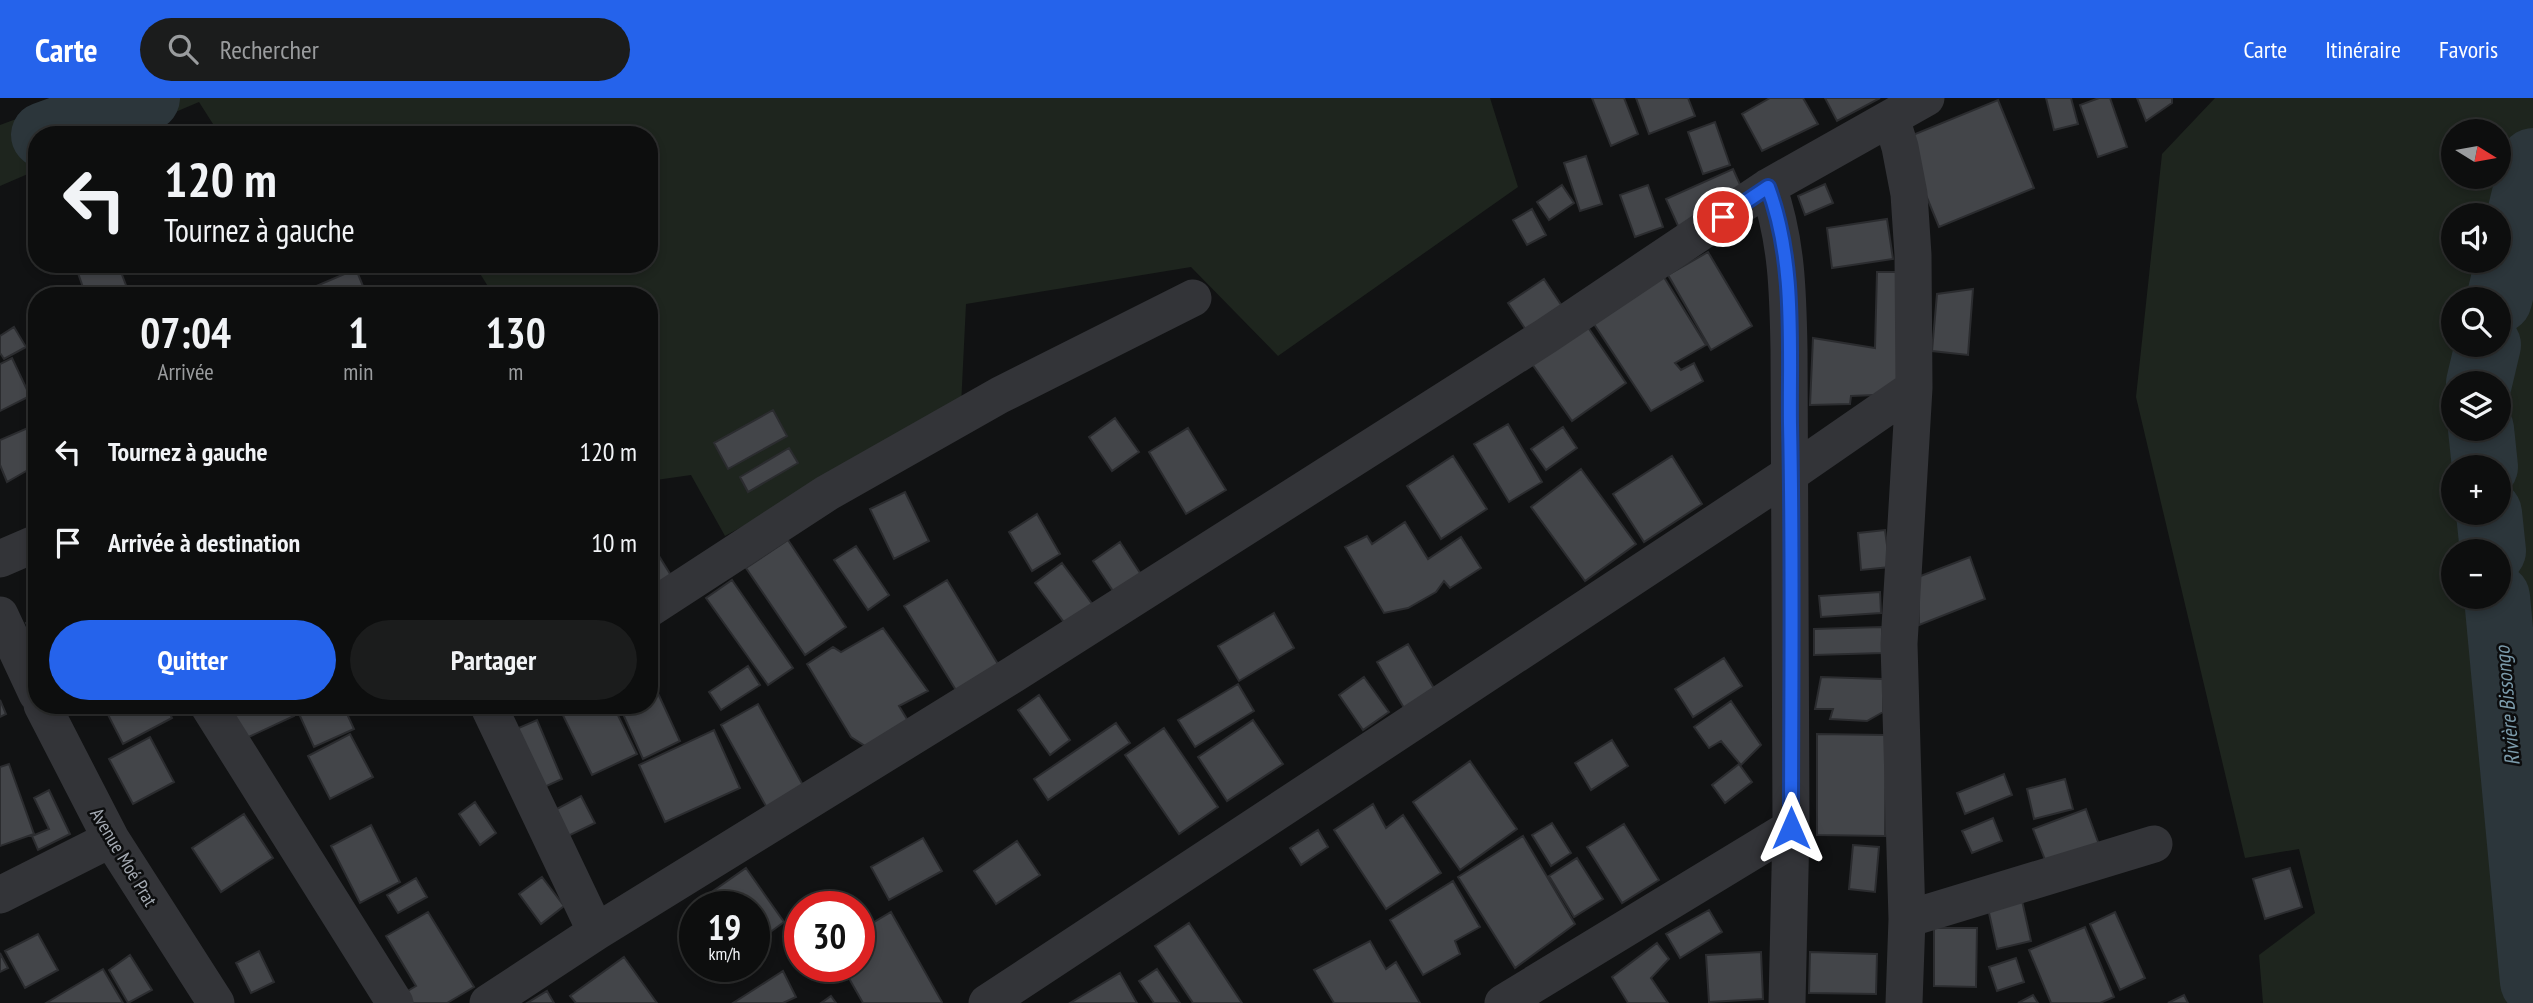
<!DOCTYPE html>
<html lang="fr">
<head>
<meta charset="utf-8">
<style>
	:root { --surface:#0d0e0e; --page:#1b1c1c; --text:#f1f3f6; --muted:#9a9c9e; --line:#2d2e2e; --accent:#2563eb }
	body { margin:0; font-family:"PT Sans Narrow",sans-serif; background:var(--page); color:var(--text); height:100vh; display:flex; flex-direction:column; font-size:26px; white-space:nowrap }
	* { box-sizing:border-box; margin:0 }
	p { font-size:23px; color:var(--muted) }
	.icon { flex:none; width:38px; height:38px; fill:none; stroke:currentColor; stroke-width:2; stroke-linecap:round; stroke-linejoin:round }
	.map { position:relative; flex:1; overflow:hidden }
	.drawer { position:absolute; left:28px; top:189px; width:630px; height:427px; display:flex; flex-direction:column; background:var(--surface); border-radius:28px; box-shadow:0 4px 10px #0003,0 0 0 2px var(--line) }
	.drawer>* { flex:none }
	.hud { position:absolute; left:28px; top:28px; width:630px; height:147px; border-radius:28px; box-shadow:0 4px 10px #0003,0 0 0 2px var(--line); background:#0d0e0e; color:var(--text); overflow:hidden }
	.needle { width:46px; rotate:101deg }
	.tools { position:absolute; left:2441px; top:21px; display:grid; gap:14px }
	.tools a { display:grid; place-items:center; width:70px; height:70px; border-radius:50%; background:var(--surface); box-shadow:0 4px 10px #0003,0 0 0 2px var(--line); font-size:35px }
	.speed { position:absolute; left:679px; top:793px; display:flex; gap:14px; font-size:35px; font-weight:700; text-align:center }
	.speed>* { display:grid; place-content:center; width:91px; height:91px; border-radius:50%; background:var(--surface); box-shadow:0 4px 10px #0003,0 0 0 2px var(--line); line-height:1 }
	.speed small { font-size:18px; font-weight:400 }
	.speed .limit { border:10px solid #d22; background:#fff; color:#111 }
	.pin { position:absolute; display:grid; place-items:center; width:60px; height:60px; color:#fff; margin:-30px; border:4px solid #fff; border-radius:50%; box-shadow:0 2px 7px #0007 }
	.me { position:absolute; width:77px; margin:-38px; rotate:0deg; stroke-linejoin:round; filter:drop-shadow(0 0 5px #0008) }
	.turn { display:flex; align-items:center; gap:24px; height:147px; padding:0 21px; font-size:32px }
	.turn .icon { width:91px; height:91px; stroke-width:2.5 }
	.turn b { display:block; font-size:49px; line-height:60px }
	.eta { display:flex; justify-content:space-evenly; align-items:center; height:119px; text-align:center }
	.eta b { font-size:42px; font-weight:700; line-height:49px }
	.button { display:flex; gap:14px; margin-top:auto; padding:14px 21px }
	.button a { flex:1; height:80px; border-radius:42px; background:var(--accent); color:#fff; font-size:28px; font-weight:700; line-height:80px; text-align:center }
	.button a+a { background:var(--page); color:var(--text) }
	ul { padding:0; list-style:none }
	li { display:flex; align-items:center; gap:21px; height:91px; padding:0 21px }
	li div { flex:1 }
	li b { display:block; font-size:26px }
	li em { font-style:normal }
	header { display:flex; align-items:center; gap:42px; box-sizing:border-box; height:98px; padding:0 35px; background:var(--accent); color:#fff }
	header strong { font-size:33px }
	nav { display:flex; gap:38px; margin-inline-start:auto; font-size:24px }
	.search { width:490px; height:63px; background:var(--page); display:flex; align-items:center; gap:18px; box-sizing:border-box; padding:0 24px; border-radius:38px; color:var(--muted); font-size:26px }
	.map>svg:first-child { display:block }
</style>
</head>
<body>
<header>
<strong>Carte</strong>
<div class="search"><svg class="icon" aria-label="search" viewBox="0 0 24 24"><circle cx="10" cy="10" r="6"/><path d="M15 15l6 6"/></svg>Rechercher</div>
<nav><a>Carte</a><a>Itinéraire</a><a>Favoris</a></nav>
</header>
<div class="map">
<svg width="2533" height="905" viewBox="0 0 2533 905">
	<rect width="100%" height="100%" fill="#111213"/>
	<path fill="#1e251e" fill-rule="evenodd" d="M73,0H1490L1518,89L1278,258L1191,169L966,206L961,308L725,438L691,377L649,383V198H494L474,166H649V37H220L199,4L121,37H37V72L0,88V27Z
		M2215,0H2533V905H2263L2259,857L2315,815L2299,751L2245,760L2136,299L2162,56ZM2454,33H2499V79H2454ZM2454,117H2499V163H2454ZM2454,201H2499V247H2454ZM2454,285H2499V331H2454ZM2454,369H2499V415H2454ZM2454,453H2499V499H2454Z"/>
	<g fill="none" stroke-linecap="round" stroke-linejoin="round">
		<path stroke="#2c363b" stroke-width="66" d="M44,37L147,0
			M2499,202L2533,63
			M2479,285L2488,247
			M2481,331L2485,369
			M2489,415L2493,453
			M2497,499L2533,884"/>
	</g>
	<path fill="#434549" stroke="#2b2c2f" stroke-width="2" d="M1592,0H1624L1638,36L1611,48Z
		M1636,0H1688L1695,18L1649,36Z
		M1770,0H1803L1818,26L1762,53L1742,16Z
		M1825,0H1880L1837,23Z
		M2046,0H2071L2078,26L2054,32Z
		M2099,0H2110L2127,49L2098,59L2080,7Z
		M2137,0H2172V5L2146,23Z
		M1998,2L2034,90L1939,129L1903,41Z
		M1715,24L1730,67L1703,76L1688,34Z
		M1586,58L1602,106L1580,113L1564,65Z
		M1733,71L1746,100L1679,130L1666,101Z
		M1825,86L1833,105L1805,117L1798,98Z
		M1562,87L1574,105L1549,122L1537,104Z
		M1648,87L1663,129L1635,139L1620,97Z
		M1532,111L1546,137L1527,147L1513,122Z
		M1887,121L1893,161L1832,170L1827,130Z
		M1708,154L1752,228L1711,252L1668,177Z
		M102,166H118L130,198H86L78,175Z
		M356,171L367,198H293Z
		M1877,174H1901L1899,296L1851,298L1850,306L1810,307L1813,240L1875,250Z
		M1662,176L1706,247L1675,265L1681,272L1694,265L1703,283L1651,313L1592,223Z
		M1544,181L1568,217L1532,241L1508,205Z
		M1973,191L1968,257L1932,253L1937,196Z
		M1585,225L1626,285L1572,323L1530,263Z
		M14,229L26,249L4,261L0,255V238Z
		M12,260L30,298L0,313V266Z
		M773,312L787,338L728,371L714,345Z
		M1115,320L1139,354L1112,373L1089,339Z
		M37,326V371L35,368L7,384L0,367V342Z
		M1508,326L1542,384L1509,404L1474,346Z
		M1563,329L1577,350L1546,372L1531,351Z
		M1188,330L1226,392L1186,416L1149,354Z
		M789,350L798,365L748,394L740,379Z
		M1453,358L1487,411L1441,441L1407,388Z
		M1672,358L1702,406L1644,444L1613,396Z
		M1581,371L1636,446L1585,483L1531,409Z
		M905,394L929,443L894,461L870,411Z
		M1037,416L1060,456L1032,473L1009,434Z
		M1405,424L1428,461L1461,439L1481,470L1450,490L1444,483L1436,494L1408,510L1384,515L1345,449L1367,438L1372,446Z
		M1885,432L1890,469L1861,472L1858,435Z
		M649,442L672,479L649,494Z
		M788,442L846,529L805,557L746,470Z
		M1120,444L1144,481L1117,499L1093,463Z
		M856,448L889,497L868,512L834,462Z
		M1970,459L1985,501L1919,527L1918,479Z
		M1062,465L1093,507L1066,527L1035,485Z
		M732,482L793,570L768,587L706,500Z
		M947,482L1001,571L959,597L904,508Z
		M1880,494L1881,515L1821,519L1819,498Z
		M1274,515L1294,550L1239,583L1218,548Z
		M37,519V545L26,525Z
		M1882,529L1883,555L1814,557V531Z
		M883,530L928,593L899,608L910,626L873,653L851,639L807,566L833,549L841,554Z
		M1408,546L1435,592L1404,610L1377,564Z
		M1724,560L1742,588L1693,619L1675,591Z
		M748,568L760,587L721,612L709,594Z
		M650,578L680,643L643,661L619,607H649Z
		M1364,579L1389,614L1363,632L1339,597Z
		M1821,579L1883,581V614L1867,623L1830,621L1833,611H1815Z
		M1238,586L1254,613L1195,649L1178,622Z
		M1039,597L1070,642L1050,657L1018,612Z
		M0,602L6,616L0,619Z
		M1731,603L1761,647L1741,667L1721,643L1709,650L1694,629Z
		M758,606L804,689L767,710L721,627Z
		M103,607H166L172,620L123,646Z
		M224,607H290L294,618L240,643Z
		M295,607H343L354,631L314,649Z
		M558,607H613L637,656L592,677Z
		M537,622L562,681L540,691L514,632Z
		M1253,622L1283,666L1227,703L1198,659Z
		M1116,625L1130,645L1048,702L1034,681Z
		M1164,630L1218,709L1179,736L1125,657Z
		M714,632L740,690L665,724L639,667Z
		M350,636L373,679L330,701L308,658Z
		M1817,636L1886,637L1885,738L1817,737Z
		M150,639L174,684L133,706L109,661Z
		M1612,642L1628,668L1591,692L1575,665Z
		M1470,663L1517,731L1460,772L1413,704Z
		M9,666L34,736L0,748V669Z
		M1739,666L1752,684L1725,705L1712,687Z
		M2004,676L2012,697L1965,716L1957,695Z
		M2065,681L2073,711L2034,721L2027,691Z
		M49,692L70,736L38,752L32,738L49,731L34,700Z
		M581,698L595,725L566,739L553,713Z
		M475,704L496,735L480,747L459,716Z
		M1373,706L1386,730L1403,717L1441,775L1386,811L1334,732Z
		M2086,711L2101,752L2049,772L2033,731Z
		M244,716L273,760L221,794L192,750Z
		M1993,720L2002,743L1972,755L1962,733Z
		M1552,725L1571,755L1551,768L1532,737Z
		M1624,726L1659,782L1622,805L1587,749Z
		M371,727L400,784L360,805L331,748Z
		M1318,732L1328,749L1301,767L1290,750Z
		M1523,738L1575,826L1515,870L1458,779Z
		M923,740L942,773L889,802L871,769Z
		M1017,743L1040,777L996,806L974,773Z
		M1853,747L1879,749L1875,794L1849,791Z
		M1577,760L1603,801L1574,819L1549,778Z
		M746,770L784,824L754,846V808H698L696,805Z
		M2290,770L2302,809L2265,821L2253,781Z
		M542,779L564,808L541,826L519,796Z
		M416,780L427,799L398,815L387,797Z
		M1453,783L1480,829L1455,843L1460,856L1423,877L1390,822Z
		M2021,798L2031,843L1997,851L1987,806Z
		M1709,812L1722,834L1680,860L1666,836Z
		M428,814L474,889L447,905H413L406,894L416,888L386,838Z
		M891,814L942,904L941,905H863L842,868H859V833Z
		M2115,814L2145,880L2120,892L2090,826Z
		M1189,825L1242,905H1193L1155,848Z
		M2085,829L2114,899L2100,905H2051L2029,852Z
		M1934,830H1977L1976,889L1934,888Z
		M38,836L58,872L25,890L5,853Z
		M1370,843L1386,871L1396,864L1420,905H1334L1314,872Z
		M1657,845L1669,861L1651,880L1668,905H1628L1612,879Z
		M259,853L274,884L251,895L236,865Z
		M1761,854L1763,901L1709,904L1706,857Z
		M1810,854L1877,856L1876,896L1809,895Z
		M0,855L8,870L0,874Z
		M130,857L152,892L128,905L109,872Z
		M624,859L657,905H576L570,898Z
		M2016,860L2024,884L1997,893L1989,869Z
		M103,871L123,905H46Z
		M1157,871L1180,905H1154L1139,883Z
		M783,873L796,899L783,905H733Z
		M1120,875L1137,905H1070Z
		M547,893L554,905H527Z
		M2033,897L2038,905H2018Z
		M2184,897L2188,905H2168Z
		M831,898L836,905H821Z"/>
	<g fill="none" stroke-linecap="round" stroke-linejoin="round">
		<path stroke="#333438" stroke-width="37" d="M1891,20L1900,49L1909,96L1913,157L1914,290L1899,546L1907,821L1904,905
			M1768,89C1787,142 1788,196 1789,251L1791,730L1787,905
			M0,461L37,445
			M649,511L827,395L1000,297L1193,200
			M0,517L37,596
			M42,607L111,741L216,905
			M208,607L395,905
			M488,607L596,834
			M0,797L111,741
			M1907,821L2154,746
			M488,905L596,834L1014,576L1546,238L1768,89L1926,0
			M987,905L1791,375L1914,290
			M1503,905L1791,730"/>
	</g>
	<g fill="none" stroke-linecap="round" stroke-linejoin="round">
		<defs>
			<path id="route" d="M1723,119L1768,89C1796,164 1789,248 1790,326C1793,461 1791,596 1791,730"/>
		</defs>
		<use href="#route" stroke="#184099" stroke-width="18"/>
		<use href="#route" stroke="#2563eb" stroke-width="12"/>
	</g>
	<g text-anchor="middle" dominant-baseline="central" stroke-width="5" stroke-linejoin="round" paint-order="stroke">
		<g font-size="19" fill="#a4aab3" stroke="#0c0d0e">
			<text transform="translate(124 759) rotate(59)">Avenue Moé Prat</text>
		</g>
		<g font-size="21" font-style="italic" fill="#7c9cac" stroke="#0c0d0e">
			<text transform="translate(2507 608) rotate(-95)">Rivière Bissongo</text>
		</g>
	</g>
</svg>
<div class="tools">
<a><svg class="needle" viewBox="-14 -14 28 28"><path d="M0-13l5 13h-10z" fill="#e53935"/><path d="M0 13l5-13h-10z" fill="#9a9c9e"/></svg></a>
<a><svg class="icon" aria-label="sound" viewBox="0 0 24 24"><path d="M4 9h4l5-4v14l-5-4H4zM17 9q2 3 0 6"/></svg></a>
<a><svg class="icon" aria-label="search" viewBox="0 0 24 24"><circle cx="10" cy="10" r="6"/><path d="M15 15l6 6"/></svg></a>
<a><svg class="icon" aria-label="layers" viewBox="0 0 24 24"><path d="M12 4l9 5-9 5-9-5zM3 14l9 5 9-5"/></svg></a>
<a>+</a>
<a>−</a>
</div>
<div class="speed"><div>19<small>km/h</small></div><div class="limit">30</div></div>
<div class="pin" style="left:1723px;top:119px;background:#d93025"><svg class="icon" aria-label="arrive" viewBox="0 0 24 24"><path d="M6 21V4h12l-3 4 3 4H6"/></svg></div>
<svg class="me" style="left:1791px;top:730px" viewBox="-20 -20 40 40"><path d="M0-17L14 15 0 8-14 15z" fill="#2563eb" stroke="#fff" stroke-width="4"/></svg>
<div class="hud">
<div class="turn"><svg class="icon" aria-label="left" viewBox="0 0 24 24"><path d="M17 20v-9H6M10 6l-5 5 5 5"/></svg><div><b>120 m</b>Tournez à gauche</div></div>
</div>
<section class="drawer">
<div class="eta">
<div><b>07:04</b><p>Arrivée</p></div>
<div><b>1</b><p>min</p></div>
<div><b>130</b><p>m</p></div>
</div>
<ul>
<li><svg class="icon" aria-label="left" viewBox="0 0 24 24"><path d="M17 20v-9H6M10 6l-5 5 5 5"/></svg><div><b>Tournez à gauche</b></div><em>120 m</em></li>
<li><svg class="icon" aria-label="arrive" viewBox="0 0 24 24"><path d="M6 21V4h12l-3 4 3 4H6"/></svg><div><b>Arrivée à destination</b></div><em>10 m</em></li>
</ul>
<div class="button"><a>Quitter</a><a>Partager</a></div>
</section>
</div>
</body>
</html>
